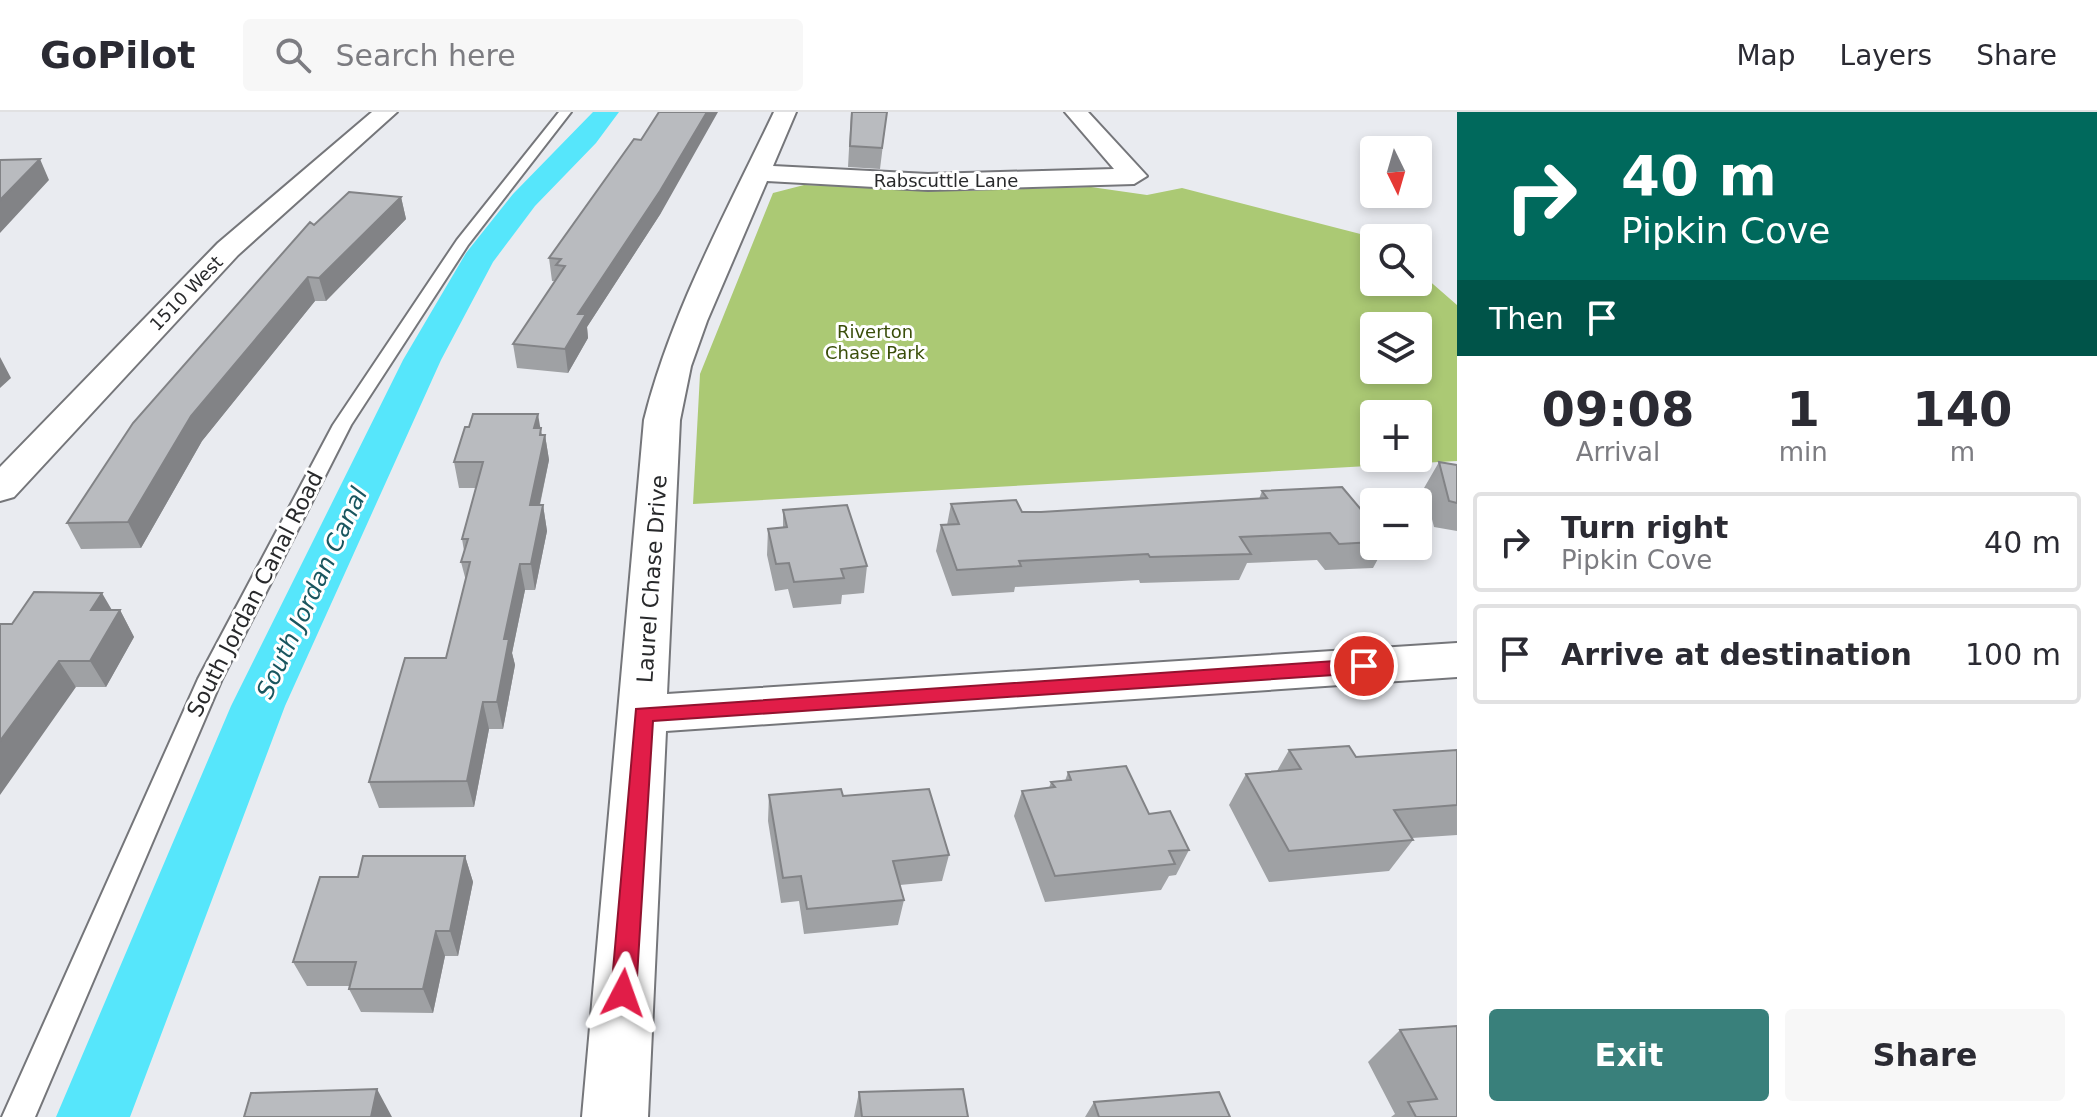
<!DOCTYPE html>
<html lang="en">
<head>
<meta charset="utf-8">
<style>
	:root { --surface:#fff; --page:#f7f7f7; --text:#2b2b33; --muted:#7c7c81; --line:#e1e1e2; --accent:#39807b }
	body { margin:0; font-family:"DejaVu Sans",sans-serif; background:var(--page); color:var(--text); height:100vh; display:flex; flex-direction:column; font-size:30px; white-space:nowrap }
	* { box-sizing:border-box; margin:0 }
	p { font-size:26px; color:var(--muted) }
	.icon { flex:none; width:44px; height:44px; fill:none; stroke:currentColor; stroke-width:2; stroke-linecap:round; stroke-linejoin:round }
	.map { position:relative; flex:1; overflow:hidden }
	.side { display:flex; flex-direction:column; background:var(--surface); width:640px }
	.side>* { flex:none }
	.top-card { background:#00695c; color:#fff; overflow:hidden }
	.needle { width:52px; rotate:175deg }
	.fabs { position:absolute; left:1360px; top:24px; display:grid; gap:16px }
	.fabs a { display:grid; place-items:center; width:72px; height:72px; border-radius:8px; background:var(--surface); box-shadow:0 4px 12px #0003; font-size:40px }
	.pin { position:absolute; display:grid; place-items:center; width:68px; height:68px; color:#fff; margin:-34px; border:4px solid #fff; border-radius:50%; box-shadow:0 2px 8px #0007 }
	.me { position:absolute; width:88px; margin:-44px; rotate:4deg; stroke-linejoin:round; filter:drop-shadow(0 0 6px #0008) }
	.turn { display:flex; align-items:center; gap:28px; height:168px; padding:0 32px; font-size:36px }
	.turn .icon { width:104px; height:104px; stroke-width:2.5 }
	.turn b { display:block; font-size:56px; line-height:68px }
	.then { display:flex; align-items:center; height:76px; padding:0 32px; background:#0003; gap:16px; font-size:30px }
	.eta { display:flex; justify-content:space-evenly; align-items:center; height:136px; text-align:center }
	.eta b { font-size:48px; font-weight:700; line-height:56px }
	.button { display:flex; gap:16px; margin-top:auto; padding:16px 32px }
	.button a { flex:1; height:92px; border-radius:8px; background:var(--accent); color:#fff; font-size:32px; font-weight:700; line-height:92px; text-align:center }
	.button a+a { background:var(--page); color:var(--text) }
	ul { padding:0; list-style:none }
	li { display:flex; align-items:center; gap:24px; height:100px; margin:0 16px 12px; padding:0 16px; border:4px solid var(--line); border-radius:8px }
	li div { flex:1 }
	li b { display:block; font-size:30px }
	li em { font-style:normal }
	header { display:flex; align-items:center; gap:48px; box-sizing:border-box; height:112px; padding:0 40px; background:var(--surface); border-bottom:2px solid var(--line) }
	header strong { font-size:38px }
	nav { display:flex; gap:44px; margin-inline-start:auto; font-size:28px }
	.search { width:560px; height:72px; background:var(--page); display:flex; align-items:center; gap:20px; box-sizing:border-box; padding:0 28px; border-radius:8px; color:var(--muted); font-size:30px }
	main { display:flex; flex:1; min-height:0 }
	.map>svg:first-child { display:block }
</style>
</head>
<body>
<header>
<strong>GoPilot</strong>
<div class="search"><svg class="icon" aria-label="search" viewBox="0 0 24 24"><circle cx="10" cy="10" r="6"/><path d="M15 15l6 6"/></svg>Search here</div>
<nav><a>Map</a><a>Layers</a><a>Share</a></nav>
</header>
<main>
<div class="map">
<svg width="1457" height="1005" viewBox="0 0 1457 1005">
	<rect width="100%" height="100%" fill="#e9ebf0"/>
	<path fill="#abc974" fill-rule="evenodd" d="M804,73L957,79L1091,75L1147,83L1182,76L1376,126L1374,170H1418V159L1457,193V349L693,392L700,262L773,81ZM1374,214H1418V258H1374ZM1374,302H1418V346H1374Z"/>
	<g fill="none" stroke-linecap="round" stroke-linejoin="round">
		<path fill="#56e6fb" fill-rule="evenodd" d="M593,0H619L596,31L535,94L493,150L441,248L285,594L130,1005H56L231,594L403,248L466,141L513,82Z"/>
		<defs>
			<path id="lane" d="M559,0H571L468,133L351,313L222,567L35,1005H2L198,567L333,313L457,128Z"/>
			<path id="street" d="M372,0H397L238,143L14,385L0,389V355L218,131Z
				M774,0H796L773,54L928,62L1114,57L1065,0H1088L1147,64L1134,72L928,78L767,69L707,209L691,254L680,308L667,582L1457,531V565L666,619L648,1005H582L644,308C671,200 726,101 774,0Z"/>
		</defs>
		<use href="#lane" stroke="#75767a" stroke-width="4"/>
		<use href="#street" stroke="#75767a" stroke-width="4"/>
		<use href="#lane" fill="#fff" fill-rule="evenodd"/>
		<use href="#street" fill="#fff" fill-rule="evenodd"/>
	</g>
	<path fill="#9fa1a4" d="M851,0H887L880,57L848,55Z
		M401,85L406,107L326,189H315L202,329L141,436L81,437L67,411L314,113Z
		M661,101L587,215L588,226L568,261L517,256L513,232L555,169H552L549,146Z
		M540,316L542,323H545L549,348L540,393H543L547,419L535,478H525L512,541L515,553L503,617H489L474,695L379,696L369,670L446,546L466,469L461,450L464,439L462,427L476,376H459L454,350Z
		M1439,350L1457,353V419L1434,415L1424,376Z
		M1262,379L1374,413V434H1385L1373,456L1325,458L1317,448L1247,451L1239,468L1140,471L1139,468L1015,475L1014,480L952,484L936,439L941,413H947L951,392L1022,400H1041L1259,387Z
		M783,398L867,454L864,481L842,483L841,492L793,496L788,477L775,479L767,443L768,417L783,415Z
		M112,498H120L134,525L106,575H76L12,512Z
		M1289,638L1356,645L1457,638V723L1412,726L1413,728L1389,759L1269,770L1229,693L1246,662L1277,659Z
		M1068,660L1149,702L1189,738L1176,763L1169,764L1161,778L1045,790L1014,704L1022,679L1049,676L1051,670L1065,669Z
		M769,683L843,684L949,743L942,769L900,773L904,788L898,813L804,822L799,789L781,791L768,709Z
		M465,744L473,770L458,844H445L433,901L361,900L349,877L350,874H307L293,850L358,765Z
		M1400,918L1457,1005H1391L1395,1002L1368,950Z
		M859,980L968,1005H854Z
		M1094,990L1230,1005H1085Z"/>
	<path fill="#828386" d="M707,0H718L661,101L587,215L588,226L568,261L565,237L578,202Z
		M40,47L49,68L0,121V88Z
		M401,85L406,107L326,189L319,166Z
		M308,165L315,189L202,329L141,436L128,410L191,304Z
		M0,245L11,266L0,276Z
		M538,302L543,332L545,323L549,348L534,419L530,393L534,316Z
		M543,393L547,419L535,478L531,452Z
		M520,452L525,478L512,541L515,553L503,617L497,590L504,527Z
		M102,481L116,505L120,498L134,525L106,575L90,549L91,498Z
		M59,549L76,575L0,683V629Z
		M483,590L489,617L474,695L467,669Z
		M465,744L473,770L458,844L450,819Z
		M436,819L445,844L433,901L423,877Z
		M377,977L392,1005H371Z"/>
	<path fill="#b9bbbf" stroke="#828386" stroke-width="2" d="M659,0H707L660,79L578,202H586L565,237L513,232L565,154L556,153L561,147L549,146L634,27L641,28Z
		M852,0H887L882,36L850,34Z
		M40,47L0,88V48Z
		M349,80L401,85L319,166L308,165L191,304L128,410L67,411L133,311L310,110L314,113Z
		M473,302H538L534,316H541L540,323H545L530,393H543L531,452H520L504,527H509L497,590H483L467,669L369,670L405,546H446L470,450H461L468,427H462L483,350H454L465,315H469Z
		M1439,350L1457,353V391L1449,389Z
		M1342,375L1374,413V430L1339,432L1330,421L1240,425L1251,442L1150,445L1148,442L1019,449L1021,454L957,458L941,413L959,412L951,392L1016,388L1022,400H1041L1267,386L1262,379Z
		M847,393L867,454L841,457L844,466L794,470L789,451L776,452L768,417L787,415L783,398Z
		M34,480L102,481L91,498H120L90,549H59L0,629V512H12Z
		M1349,634L1356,645L1457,638V693L1394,698L1413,728L1289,739L1246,662L1301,657L1289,638Z
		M1126,654L1149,702L1170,699L1189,738L1169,739L1175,752L1055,764L1022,679L1055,675L1051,670L1071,668L1068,660Z
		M841,677L843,684L929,677L949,743L893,749L904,788L807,797L801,764L783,766L769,683Z
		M363,744H465L450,819H436L423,877H349L356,850H293L320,765H358Z
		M1457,914V1005H1416L1408,990L1437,987L1400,918Z
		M377,977L371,1005H244L251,981Z
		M963,977L968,1005H862L859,980Z
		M1219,980L1230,1005H1099L1094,990Z"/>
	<path fill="#e11d48" stroke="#92132f" stroke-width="2" d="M1364,547L1374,554L1364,561L653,609L636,881L632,889L623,893L615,889L611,881L636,597Z"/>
	<g text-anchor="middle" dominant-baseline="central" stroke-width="6" stroke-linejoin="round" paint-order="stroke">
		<g font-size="18" fill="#28292b" stroke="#fff">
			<text x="946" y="68">Rabscuttle Lane</text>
			<text transform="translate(186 181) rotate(-46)">1510 West</text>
		</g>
		<g font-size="18" fill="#3a4e0a" stroke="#fff">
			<text x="875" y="219">Riverton<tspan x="875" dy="21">Chase Park</tspan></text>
		</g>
		<g font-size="22" fill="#28292b" stroke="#fff">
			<text transform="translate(652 467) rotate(-86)">Laurel Chase Drive</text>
			<text transform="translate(255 482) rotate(-63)">South Jordan Canal Road</text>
		</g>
		<g font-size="24" font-style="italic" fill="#19565f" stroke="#fff">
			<text transform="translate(312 481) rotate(-65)">South Jordan Canal</text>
		</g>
	</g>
</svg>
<div class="fabs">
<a><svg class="needle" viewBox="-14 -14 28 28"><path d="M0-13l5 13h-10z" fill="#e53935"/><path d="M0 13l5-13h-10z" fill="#7c7c81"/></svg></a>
<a><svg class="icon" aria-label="search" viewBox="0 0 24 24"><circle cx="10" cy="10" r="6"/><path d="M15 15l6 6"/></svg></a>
<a><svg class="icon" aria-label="layers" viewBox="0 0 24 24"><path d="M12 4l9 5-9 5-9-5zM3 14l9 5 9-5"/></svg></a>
<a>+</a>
<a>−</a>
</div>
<div class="pin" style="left:1364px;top:554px;background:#d93025"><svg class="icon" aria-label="arrive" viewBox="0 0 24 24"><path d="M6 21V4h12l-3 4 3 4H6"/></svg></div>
<svg class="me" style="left:623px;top:881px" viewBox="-20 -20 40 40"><path d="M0-17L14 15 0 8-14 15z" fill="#e11d48" stroke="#fff" stroke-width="4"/></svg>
</div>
<section class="side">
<div class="top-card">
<div class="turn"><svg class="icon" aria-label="right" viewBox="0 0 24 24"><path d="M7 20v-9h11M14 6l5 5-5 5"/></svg><div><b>40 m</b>Pipkin Cove</div></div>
<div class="then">Then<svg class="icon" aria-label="arrive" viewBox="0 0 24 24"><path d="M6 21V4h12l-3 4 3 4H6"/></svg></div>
</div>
<div class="eta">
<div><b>09:08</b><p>Arrival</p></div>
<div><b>1</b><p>min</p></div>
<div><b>140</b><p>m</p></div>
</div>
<ul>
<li><svg class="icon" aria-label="right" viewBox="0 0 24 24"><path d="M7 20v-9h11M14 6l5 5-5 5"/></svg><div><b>Turn right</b><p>Pipkin Cove</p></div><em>40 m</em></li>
<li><svg class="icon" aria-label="arrive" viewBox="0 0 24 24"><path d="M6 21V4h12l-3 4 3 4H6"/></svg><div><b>Arrive at destination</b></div><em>100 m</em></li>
</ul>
<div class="button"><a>Exit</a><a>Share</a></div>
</section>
</main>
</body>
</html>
